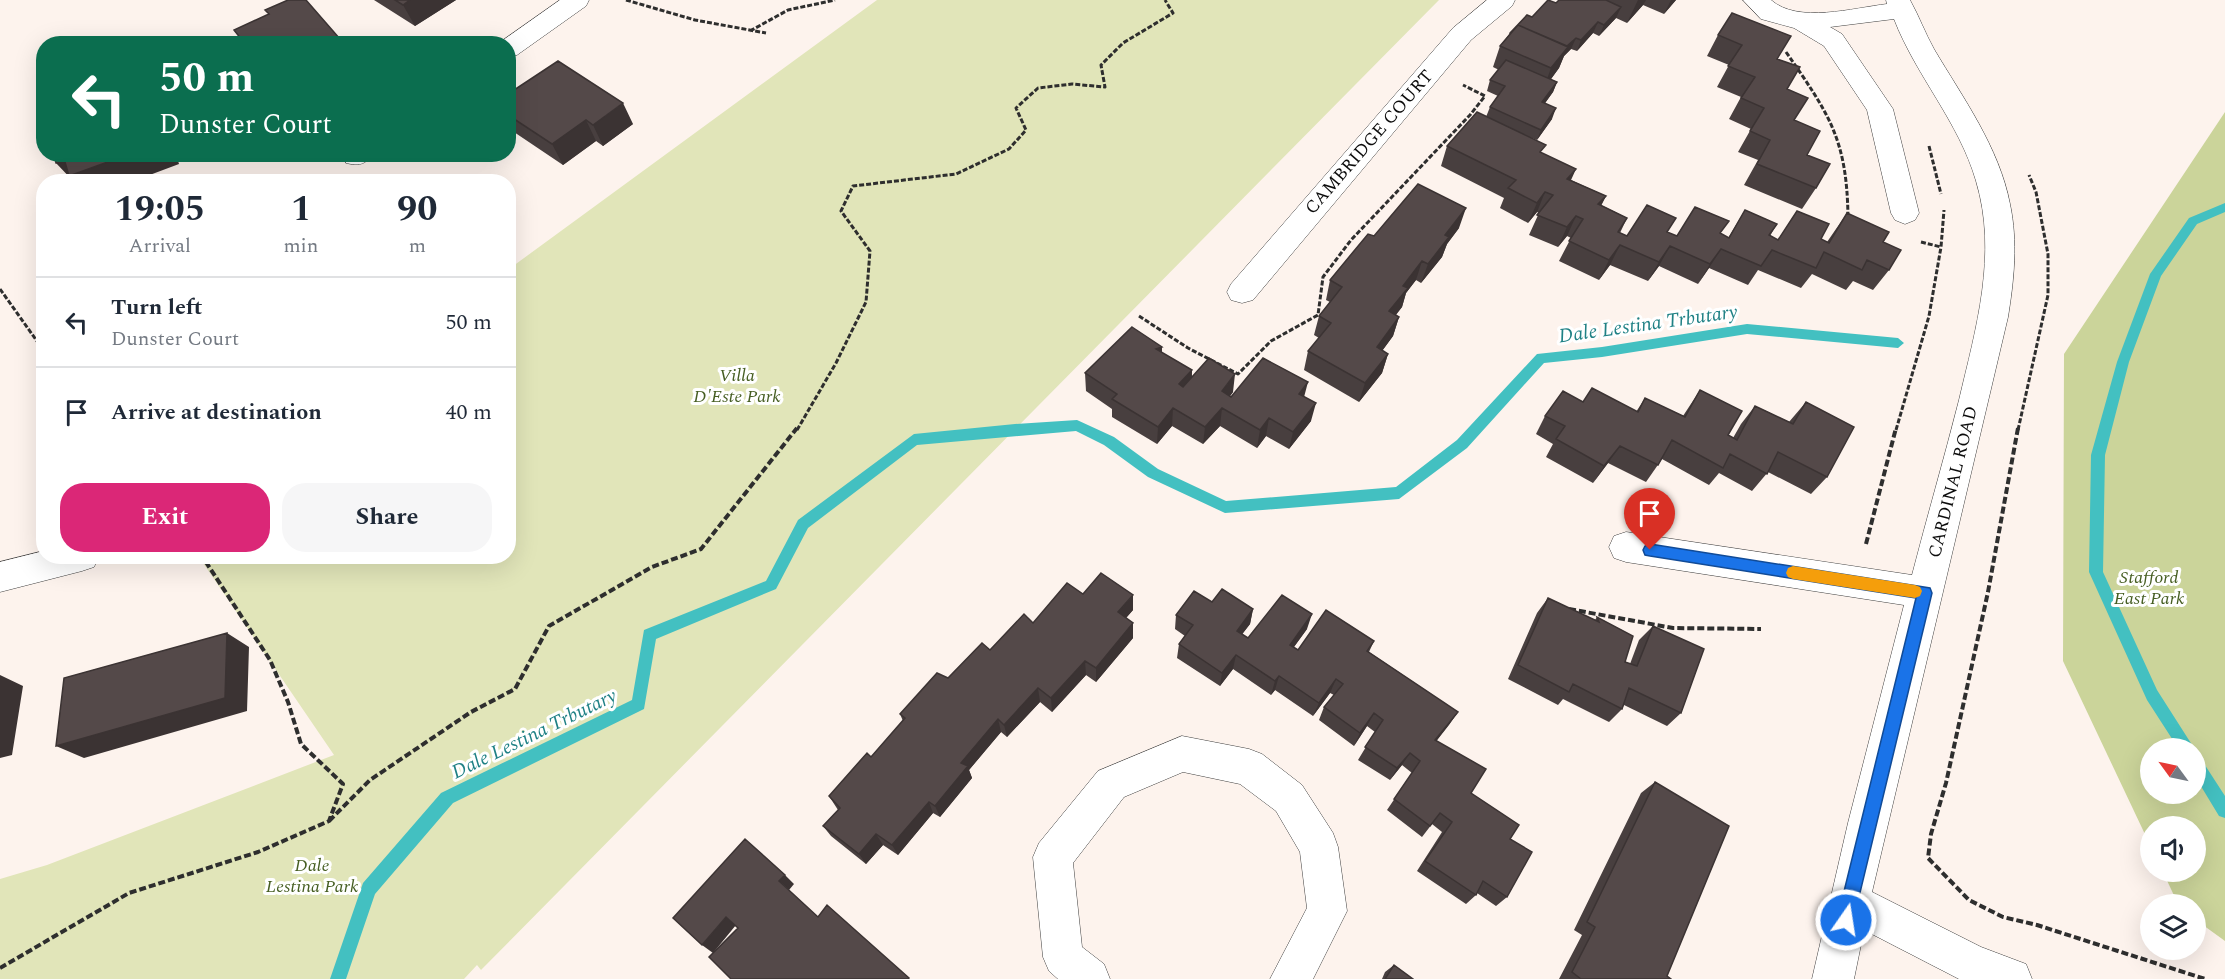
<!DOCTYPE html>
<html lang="en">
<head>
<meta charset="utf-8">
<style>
	:root { --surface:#fff; --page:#f6f6f7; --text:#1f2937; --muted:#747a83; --line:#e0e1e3; --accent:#db2777 }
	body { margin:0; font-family:Spectral,serif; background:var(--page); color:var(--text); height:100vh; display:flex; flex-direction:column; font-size:22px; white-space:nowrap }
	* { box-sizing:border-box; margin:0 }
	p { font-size:20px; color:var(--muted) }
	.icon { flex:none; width:33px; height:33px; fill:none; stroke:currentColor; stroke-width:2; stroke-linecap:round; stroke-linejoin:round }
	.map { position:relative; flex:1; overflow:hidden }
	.side { position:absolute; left:36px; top:174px; width:480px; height:390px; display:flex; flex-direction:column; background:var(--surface); border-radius:24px; box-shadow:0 6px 24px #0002 }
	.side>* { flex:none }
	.guide { position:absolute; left:36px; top:36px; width:480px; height:126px; border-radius:24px; box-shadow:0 6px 24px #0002; background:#0b6e4f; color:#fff; overflow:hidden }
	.needle { width:39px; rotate:303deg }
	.buttons { position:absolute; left:2140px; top:738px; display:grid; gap:12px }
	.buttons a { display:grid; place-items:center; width:66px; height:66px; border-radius:50%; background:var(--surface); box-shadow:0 6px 24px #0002; font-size:30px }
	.pin { position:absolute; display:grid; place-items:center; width:51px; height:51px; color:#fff; margin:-62px -26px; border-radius:50% 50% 50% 0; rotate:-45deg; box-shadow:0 0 6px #0007 }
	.pin .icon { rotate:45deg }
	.me { position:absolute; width:66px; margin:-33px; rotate:13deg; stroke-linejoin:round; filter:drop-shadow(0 0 4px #0008) }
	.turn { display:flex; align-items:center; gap:21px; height:126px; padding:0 24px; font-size:27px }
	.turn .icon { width:78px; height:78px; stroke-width:2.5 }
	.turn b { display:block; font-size:42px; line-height:51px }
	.eta { display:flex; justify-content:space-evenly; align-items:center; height:102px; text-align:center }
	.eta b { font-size:36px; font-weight:700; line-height:42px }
	.cta { display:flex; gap:12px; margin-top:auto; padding:12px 24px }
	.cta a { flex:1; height:69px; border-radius:24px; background:var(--accent); color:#fff; font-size:24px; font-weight:700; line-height:69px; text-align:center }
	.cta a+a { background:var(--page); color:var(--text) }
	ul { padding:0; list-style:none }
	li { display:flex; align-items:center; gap:18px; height:90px; padding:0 24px; border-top:2px solid var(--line) }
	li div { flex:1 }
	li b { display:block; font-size:22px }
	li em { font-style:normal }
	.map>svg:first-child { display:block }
</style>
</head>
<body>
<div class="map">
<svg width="2225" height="979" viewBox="0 0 2225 979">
	<rect width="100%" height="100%" fill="#fdf3ed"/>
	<path fill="#e1e5b9" d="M877,0H1439L481,970L477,965L464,979H0V879L47,865L334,755L199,557L508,556L509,269Z"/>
	<path fill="#cbd49a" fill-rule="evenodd" d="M2225,112V941L2196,920V904H2178L2163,872H2196V826H2151V847L2063,661L2064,354ZM2151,748H2196V794H2151Z"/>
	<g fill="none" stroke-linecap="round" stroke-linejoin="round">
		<path fill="#43c0c1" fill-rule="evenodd" d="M2225,203V212L2197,224L2161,276L2129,362L2105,455L2103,572L2157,690L2194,748H2178L2147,700L2089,572L2091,455L2117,362L2150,274L2189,218Z
			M1747,324L1898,338L1904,343L1898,348L1747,334L1602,357L1544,363L1467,448L1399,499L1225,513L1148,477L1104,445L1076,431L917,445L808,528L776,589L656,639L644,709L453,803L375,894L346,979H330L363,883L441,793L632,700L644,630L766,581L798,520L914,434L1015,424L1077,420L1114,437L1158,469L1226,501L1396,487L1457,440L1537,354L1602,347Z
			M2196,757L2201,759L2225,796V818L2219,816L2196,778Z"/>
		<defs>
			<path id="minor" d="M560,0H589L586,6L517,55L508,57V44L499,43Z
				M1487,0H1515L1512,6L1471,40L1253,300L1242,303L1231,300L1227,292L1231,284L1453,28Z
				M1743,0H1771C1798,24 1853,8 1887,4L1886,0H1910C1919,16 1925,33 1934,49C1963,98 1999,147 2010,204C2018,242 2014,280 2008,317L1872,892L1981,947L2026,964L2032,979H1959L1864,930L1854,979H1812L1848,823L1904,605L1626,562L1614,558L1609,547L1614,536L1626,532L1912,575C1927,517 1944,459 1959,400C1976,328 1998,254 1976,181C1959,122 1916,76 1894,19L1830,27L1842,34L1893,109L1919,213L1915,220L1905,224L1895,220L1891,213L1867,110L1824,46L1794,28L1761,19Z
				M343,154H372C366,165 358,166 346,163Z
				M44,551V556H99L94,567L82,571L0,592V562Z
				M1182,736L1249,749L1262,754L1302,785L1333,833L1338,847L1347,911L1313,979H1270L1307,908L1300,852L1276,811L1240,784L1183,772L1124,797L1073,863L1082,947L1104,964L1110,979H1058L1049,971L1043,957L1033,857L1039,843L1098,771Z"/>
		</defs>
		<use href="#minor" stroke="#3f3f3f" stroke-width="1"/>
		<path stroke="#2e2e2e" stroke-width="3" stroke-dasharray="5 2" stroke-linecap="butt" d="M626,0L695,20L766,33
			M750,31L788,10L835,0
			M1786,52C1829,114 1847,139 1848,217
			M1929,146L1941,194
			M1921,242L1941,247
			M0,289L44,351
			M1139,316L1188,348L1238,374L1271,341L1318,315L1323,277L1351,240L1470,115L1485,96L1463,85
			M797,430L836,363L866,302L870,251L841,211L853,186L956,174L1009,149L1026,130L1016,108L1038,88L1072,84L1105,87L1101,65L1123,43L1173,13L1165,0
			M1896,430L1929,316L1941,247L1944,210
			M2018,430L2048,295V254L2036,192L2029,175"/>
		<path stroke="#2e2e2e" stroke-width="4" stroke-dasharray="7 3" stroke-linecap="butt" d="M2018,428L1988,592L1946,783L1931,834L1928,858L1969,900L2003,917L2037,925L2205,979
			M1866,544L1896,428
			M182,562L203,558
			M1569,609L1673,628L1761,629
			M329,821L370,780L471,712L515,689L549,626L652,567L701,549L797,428
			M0,968L129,893L258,852L329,821L343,784L301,744L288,702L270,660L202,556"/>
		<use href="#minor" fill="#fff" fill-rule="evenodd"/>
	</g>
	<path fill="#483f3f" d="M374,0H456L415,26Z
		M1559,0H1676L1664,14L1643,5L1627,23L1616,18L1599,36L1593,33L1577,51L1571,49L1564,56L1559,68L1551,79L1557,82L1553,92L1545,103L1552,119L1537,140L1521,134L1571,180L1606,196L1601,205L1627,218L1620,233L1627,236L1668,233L1677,236L1721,234L1728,238L1745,210L1777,224L1770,236L1778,240L1797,211L1821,239L1827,242L1847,213L1883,242L1889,270L1873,290L1853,281L1846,290L1812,274L1801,288L1758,270L1748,285L1709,268L1698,284L1659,266L1648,281L1610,265L1599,280L1559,261L1571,238L1567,236L1558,247L1529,235L1539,213L1537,212L1528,223L1500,208L1504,198L1441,166L1447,146L1486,117L1490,107L1498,96L1487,91L1490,80L1499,70L1493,67L1500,46L1510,33L1532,17L1556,3Z
		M1718,35L1778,59L1794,120L1807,155L1816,188L1802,209L1744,185L1758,160L1738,152L1751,129L1729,119L1741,97L1717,87L1729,65L1707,56Z
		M508,94L633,124L603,146L596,141L563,165L508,128Z
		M1459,228L1447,244L1442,257L1421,283L1416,280L1406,293L1402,307L1396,315L1399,317L1393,336L1382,351L1388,354L1382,373L1359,402L1304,370L1308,351L1319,338L1314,335L1319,316L1330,302L1326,300L1330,280L1374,236Z
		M1162,347V353L1192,370V377L1233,392L1230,396L1231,397L1304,396L1311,421L1289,449L1266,436L1257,448L1220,426L1203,444L1172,426L1157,444L1112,417V409L1086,391L1085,373Z
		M1700,390L1728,435L1733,438L1741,424L1755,406L1789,422L1806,402L1827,477L1811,494L1768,472L1752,491L1719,473L1709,485L1662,459L1646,482L1608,463L1593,483L1546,457L1553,444L1536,434L1545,416L1583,402L1636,412L1645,398L1683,416Z
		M1083,594L1133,610L1126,618L1133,623V638L1096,682L1086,675L1052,712L1040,702L1007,737L1001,732L969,770L972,778L940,817L933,813L898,855L883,845L866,864L831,836L823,826L838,810L829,796L871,757L903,721L900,714L948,678L990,650Z
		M1548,598L1595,620L1597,617L1625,662L1630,664L1639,640L1653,626L1681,713L1667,726L1624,705L1622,709L1609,722L1563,699L1558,705L1508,679L1537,613Z
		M1212,602L1253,609L1250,624L1242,634L1248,638L1307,629L1294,647L1298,650L1374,641L1369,652L1458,712L1436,741L1471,793L1510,839L1507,897L1496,906L1477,893L1476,895L1466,904L1417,871L1442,832L1432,824L1422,837L1387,810L1412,773L1402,765L1390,780L1358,760L1375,732L1367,726L1354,746L1319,720L1324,707L1334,695L1330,693L1313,716L1275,690L1271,695L1233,669L1220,686L1177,658L1179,644L1185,636L1175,629L1176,615Z
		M1655,782L1667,976L1671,979H1559L1582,935L1574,930L1641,793Z
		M1394,965L1413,979H1382L1385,972Z"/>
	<path fill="#3b3333" d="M410,0H456L415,26L403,5Z
		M1638,0H1646L1643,5L1627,23Z
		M1671,0H1676L1664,14Z
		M1621,7L1616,18L1599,36L1604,25Z
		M1598,22L1593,33L1577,51L1581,40Z
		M1576,38L1571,49L1564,56L1559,68L1543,90L1551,68L1558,56Z
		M340,39L343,44H330Z
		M1557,82L1553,92L1538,113L1542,102Z
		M623,103L633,124L603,146L593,125Z
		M1556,108L1552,119L1537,140L1541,130Z
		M586,120L596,141L563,165L552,144Z
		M130,154H176L179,164L131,182H74L56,163Z
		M1576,169L1567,189V179Z
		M1545,192L1537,212L1528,223L1537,203Z
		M1606,196L1596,216L1598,204Z
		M1466,208L1459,228L1447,244L1442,257L1421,283L1428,264L1445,235Z
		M1576,216L1567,236L1558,247L1567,227Z
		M1620,245L1610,265L1599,280L1609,260Z
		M1670,246L1659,266L1648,281L1659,262Z
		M1721,249L1709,268L1698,284L1710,264Z
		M1422,261L1416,280L1406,293L1402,307L1383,330L1389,311L1403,286Z
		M1399,317L1393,336L1371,366L1377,347Z
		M1162,347L1161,365L1156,349Z
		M1388,354L1382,373L1359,402L1365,383Z
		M1192,370L1190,388L1178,403L1179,384Z
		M1235,374L1233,392L1220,410L1222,391Z
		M1308,382L1303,401L1299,394Z
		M1316,403L1311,421L1289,449L1293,432Z
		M1173,408L1172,426L1157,444L1158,427Z
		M1222,408L1220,426L1203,444L1205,427Z
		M1269,418L1266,436L1257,448L1260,430Z
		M1620,446L1608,463L1593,483L1604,466Z
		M1133,595V610L1118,627V612Z
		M1253,609L1250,624L1234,645L1237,631Z
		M1312,614L1307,629L1285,659L1290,645Z
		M1133,623V638L1096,682V668Z
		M227,633L249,647L247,711L84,758L56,746Z
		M1236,655L1233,669L1220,686L1222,673Z
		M1085,661L1086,675L1052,712L1051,698Z
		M0,675L23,686L12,755L0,758Z
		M1279,676L1275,690L1271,695L1275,681Z
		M1336,679L1330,693L1313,716L1319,703Z
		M1038,688L1040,702L1007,737L1004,725Z
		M1458,712L1449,725L1427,753L1435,740Z
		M1374,713L1367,726L1354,746L1360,733Z
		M998,719L1001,732L969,770L972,778L940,817L935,806L961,763Z
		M1410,753L1402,765L1390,780L1397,768Z
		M929,802L933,813L898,855L892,845Z
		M876,834L883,845L866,864L859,854Z
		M785,875L794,884L789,890L779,881Z
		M726,917L736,925L713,953L702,945Z"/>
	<path fill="#544949" stroke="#3b3333" stroke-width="1.5" d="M288,0H306L340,39L330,44H245L234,30L269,14L265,10Z
		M395,0H410L403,5Z
		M1548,0L1556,3L1559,0H1606L1621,7L1604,25L1598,22L1581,40L1576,38L1567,46L1518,25L1510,34V33L1527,15L1532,17Z
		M1732,13L1791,36L1777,59L1800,67L1787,89L1808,98L1794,120L1820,131L1807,155L1830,164L1816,188L1757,164L1770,140L1750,131L1764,108L1741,98L1755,77L1728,66L1742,45L1718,35Z
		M1518,25L1568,47L1551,68L1500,46Z
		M1506,60L1557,82L1542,102L1556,108L1541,130L1490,107L1505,86L1490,80Z
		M558,61L623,103L593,125L586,120L552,144L508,115V94Z
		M1477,112L1546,145L1540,152L1576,169L1567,179L1606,196L1598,204L1627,218L1618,232L1627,236L1647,205L1676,218L1667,232L1677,236L1695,207L1729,221L1720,233L1729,238L1745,210L1777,224L1769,235L1778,240L1797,211L1829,224L1821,239L1829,243L1847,213L1889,232L1883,242L1901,250L1889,270L1867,260L1862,270L1824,252L1816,268L1772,250L1761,266L1721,249L1710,264L1670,246L1659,262L1620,245L1609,260L1569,241L1583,219L1576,216L1567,227L1537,215L1553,195L1545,192L1537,203L1508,188L1516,180L1447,146Z
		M54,154H130L69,176L65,162L56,163Z
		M1418,184L1466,208L1445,235L1449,237L1428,264L1422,261L1403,286L1408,288L1389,311L1399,317L1377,347L1388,354L1365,383L1308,351L1331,323L1319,316L1342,287L1330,280L1368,234L1374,236Z
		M1132,327L1162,347L1156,349L1192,370L1179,384L1183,387L1209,358L1235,374L1222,391L1231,397L1263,358L1308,382L1299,394L1316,403L1293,432L1269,418L1260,430L1222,408L1205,427L1173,408L1158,427L1112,399L1117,394L1085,373Z
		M1592,388L1638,412L1645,398L1685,417L1700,390L1742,411L1728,435L1737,440L1755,406L1793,424L1806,402L1854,427L1827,477L1778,452L1767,474L1730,454L1723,468L1672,440L1658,465L1620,446L1604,466L1556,439L1565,426L1545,416L1563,391L1583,402Z
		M1101,573L1133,595L1118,612L1133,623L1096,668L1085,661L1051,698L1038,688L1004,725L998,719L961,763L968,766L935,806L929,802L892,845L876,834L859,854L823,826L840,808L829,796L867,753L871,757L905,718L900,714L937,673L948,678L982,643L990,650L1024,614L1033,623L1067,583L1083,594Z
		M1222,589L1253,609L1237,631L1248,638L1282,595L1312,614L1290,645L1298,650L1326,610L1374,641L1367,651L1458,712L1435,740L1486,769L1471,793L1519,825L1510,839L1532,852L1507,897L1483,881L1476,895L1425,861L1452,822L1440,813L1430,826L1394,799L1420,761L1410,753L1397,768L1365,747L1383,720L1374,713L1360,733L1324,707L1343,684L1336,679L1319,703L1279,676L1275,681L1236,655L1222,673L1179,644L1193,625L1176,615L1194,591L1212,602Z
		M1548,598L1599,622L1597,617L1633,636L1625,662L1637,666L1653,626L1704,649L1681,713L1629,688L1622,709L1573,684L1569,692L1518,665Z
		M227,633L225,698L56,746L64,678Z
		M1655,782L1729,826L1667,976L1671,979H1581L1572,972L1595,927L1587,922Z
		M745,839L785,875L779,881L818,917L827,905L909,978L908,979H731L709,957L738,928L726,917L702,945L673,918Z
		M1394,965L1413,979H1385Z"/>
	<path fill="#1a73e8" stroke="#114b97" stroke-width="1.5" d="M1650,544L1930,588L1932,593L1852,926L1846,929L1840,926L1837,920L1916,598L1650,556L1645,555L1643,550L1645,546Z"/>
	<path fill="#f59e0b" d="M1793,566L1915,585L1920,587L1922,591L1920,596L1915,598L1793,579L1788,577L1786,573L1788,568Z"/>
	<g text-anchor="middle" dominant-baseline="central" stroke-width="6" stroke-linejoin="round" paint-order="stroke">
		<g font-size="18" fill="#0c0c0c" stroke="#fff">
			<text transform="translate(1369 142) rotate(-49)">CAMBRIDGE COURT</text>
			<text transform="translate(1953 482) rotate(-76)">CARDINAL ROAD</text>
		</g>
		<g font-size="18" font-style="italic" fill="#465e22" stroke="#fff">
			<text x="737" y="375">Villa<tspan x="737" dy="21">D'Este Park</tspan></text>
			<text x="2149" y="577">Stafford<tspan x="2149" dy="21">East Park</tspan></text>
			<text x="312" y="865">Dale<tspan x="312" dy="21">Lestina Park</tspan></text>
		</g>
		<g font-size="20" font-style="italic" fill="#1f8185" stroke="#fff">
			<text transform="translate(1648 324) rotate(-8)">Dale Lestina Trbutary</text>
			<text transform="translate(534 734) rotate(-26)">Dale Lestina Trbutary</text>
		</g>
	</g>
</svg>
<div class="buttons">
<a><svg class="needle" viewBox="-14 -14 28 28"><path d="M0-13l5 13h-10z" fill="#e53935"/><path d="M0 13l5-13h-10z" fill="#747a83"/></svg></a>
<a><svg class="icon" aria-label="sound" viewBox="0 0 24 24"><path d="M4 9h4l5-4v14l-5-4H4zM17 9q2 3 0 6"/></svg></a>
<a><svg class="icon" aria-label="layers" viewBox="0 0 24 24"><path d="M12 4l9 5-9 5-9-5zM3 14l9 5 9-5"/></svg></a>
</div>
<div class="pin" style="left:1650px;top:550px;background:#d93025"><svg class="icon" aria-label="arrive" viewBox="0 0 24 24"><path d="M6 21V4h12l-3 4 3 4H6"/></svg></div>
<svg class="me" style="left:1846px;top:920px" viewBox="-20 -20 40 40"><circle r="17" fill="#1a73e8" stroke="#fff" stroke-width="3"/><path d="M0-11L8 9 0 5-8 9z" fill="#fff"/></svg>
<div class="guide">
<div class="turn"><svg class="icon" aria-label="left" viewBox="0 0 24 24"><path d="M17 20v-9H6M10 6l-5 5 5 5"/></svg><div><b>50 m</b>Dunster Court</div></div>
</div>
<section class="side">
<div class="eta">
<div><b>19:05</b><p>Arrival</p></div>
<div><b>1</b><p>min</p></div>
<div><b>90</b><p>m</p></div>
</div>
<ul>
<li><svg class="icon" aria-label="left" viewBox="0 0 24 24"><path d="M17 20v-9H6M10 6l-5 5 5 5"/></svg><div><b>Turn left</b><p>Dunster Court</p></div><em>50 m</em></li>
<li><svg class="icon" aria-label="arrive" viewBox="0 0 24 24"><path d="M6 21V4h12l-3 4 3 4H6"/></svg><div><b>Arrive at destination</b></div><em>40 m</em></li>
</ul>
<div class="cta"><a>Exit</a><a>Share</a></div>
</section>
</div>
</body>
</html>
